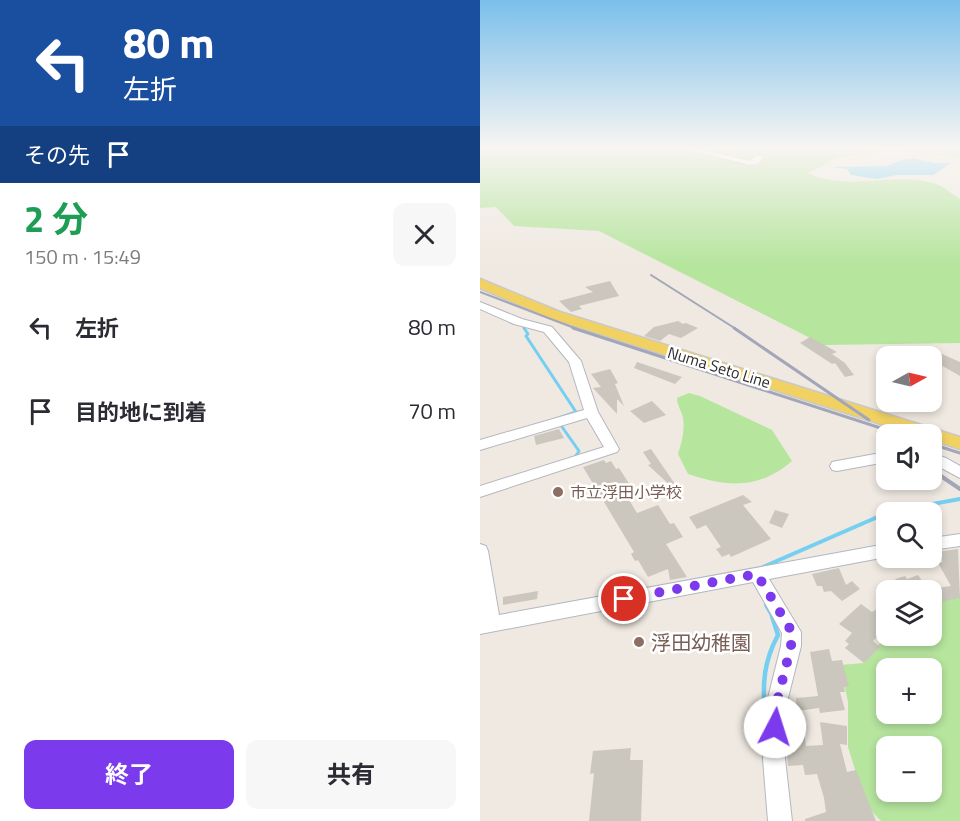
<!DOCTYPE html>
<html lang="ja">
<head>
<meta charset="utf-8">
<style>
	:root { --surface:#fff; --page:#f7f7f7; --text:#2b2b33; --muted:#7c7c81; --accent:#7c3aed }
	body { margin:0; font-family:"Titillium Web","Noto Sans JP",sans-serif; background:var(--page); color:var(--text); height:100vh; display:flex; flex-direction:column; font-size:22px; white-space:nowrap }
	* { box-sizing:border-box; margin:0 }
	p { font-size:20px; color:var(--muted) }
	.icon { flex:none; width:33px; height:33px; fill:none; stroke:currentColor; stroke-width:2; stroke-linecap:round; stroke-linejoin:round }
	.map { position:relative; flex:1; overflow:hidden }
	.panel { display:flex; flex-direction:column; background:var(--surface); width:480px }
	.panel>* { flex:none }
	.banner { background:#1a4fa0; color:#fff; overflow:hidden }
	.needle { width:39px; rotate:82deg }
	.tools { position:absolute; left:396px; top:346px; display:grid; gap:12px }
	.tools a { display:grid; place-items:center; width:66px; height:66px; border-radius:12px; background:var(--surface); box-shadow:0 3px 9px #0003; font-size:30px }
	.pin { position:absolute; display:grid; place-items:center; width:51px; height:51px; color:#fff; margin:-26px; border:3px solid #fff; border-radius:50%; box-shadow:0 2px 6px #0007 }
	.me { position:absolute; width:66px; margin:-33px; rotate:5deg; stroke-linejoin:round; filter:drop-shadow(0 0 4px #0008) }
	.turn { display:flex; align-items:center; gap:21px; height:126px; padding:0 24px; font-size:27px }
	.turn .icon { width:78px; height:78px; stroke-width:2.5 }
	.turn b { display:block; font-size:42px; line-height:51px }
	.then { display:flex; align-items:center; height:57px; padding:0 24px; background:#0003; gap:12px; font-size:22px }
	.round { display:grid; place-items:center; flex:none; width:63px; height:63px; border-radius:12px; background:var(--page) }
	.head { display:flex; align-items:center; justify-content:space-between; height:102px; padding:0 24px }
	h1 { font-size:36px; font-weight:700; line-height:45px; color:#1e9e55 }
	.button { display:flex; gap:12px; margin-top:auto; padding:12px 24px }
	.button a { flex:1; height:69px; border-radius:12px; background:var(--accent); color:#fff; font-size:24px; font-weight:700; line-height:69px; text-align:center }
	.button a+a { background:var(--page); color:var(--text) }
	ul { padding:0; list-style:none }
	li { display:flex; align-items:center; gap:18px; height:84px; padding:0 24px }
	li div { flex:1 }
	li b { display:block; font-size:22px }
	li em { font-style:normal }
	main { display:flex; flex:1; min-height:0 }
	.map>svg:first-child { display:block }
</style>
</head>
<body>
<main>
<section class="panel">
<div class="banner">
<div class="turn"><svg class="icon" aria-label="left" viewBox="0 0 24 24"><path d="M17 20v-9H6M10 6l-5 5 5 5"/></svg><div><b>80 m</b>左折</div></div>
<div class="then">その先<svg class="icon" aria-label="arrive" viewBox="0 0 24 24"><path d="M6 21V4h12l-3 4 3 4H6"/></svg></div>
</div>
<div class="head"><div><h1>2 分</h1><p>150 m · 15:49</p></div><a class="round"><svg class="icon" aria-label="close" viewBox="0 0 24 24"><path d="M6 6l12 12M18 6L6 18"/></svg></a></div>
<ul>
<li><svg class="icon" aria-label="left" viewBox="0 0 24 24"><path d="M17 20v-9H6M10 6l-5 5 5 5"/></svg><div><b>左折</b></div><em>80 m</em></li>
<li><svg class="icon" aria-label="arrive" viewBox="0 0 24 24"><path d="M6 21V4h12l-3 4 3 4H6"/></svg><div><b>目的地に到着</b></div><em>70 m</em></li>
</ul>
<div class="button"><a>終了</a><a>共有</a></div>
</section>
<div class="map">
<svg width="480" height="821" viewBox="0 0 480 821">
	<rect width="100%" height="100%" fill="#efe9e1"/>
	<path fill="#b6e59e" fill-rule="evenodd" d="M0,149H480V158L414,150L357,158L328,173C368,193 417,170 456,184C465,187 473,195 480,199V343L344,345L119,231L34,226L16,207L0,208Z
		M209,393L220,396L292,430L312,461C278,490 248,487 208,474L198,454C202,442 205,430 203,418C202,411 197,406 197,398Z
		M480,594V821H401L386,805L368,747V702L360,665L384,663L406,636H452V602ZM406,669H452V714H406ZM406,747H452V792H406Z"/>
	<path fill="#75cff0" d="M434,158L455,163H471L453,175H416L397,179L371,175L367,169L352,167L407,166L424,159Z"/>
	<g fill="none" stroke-linecap="round" stroke-linejoin="round">
		<path stroke="#75cff0" stroke-width="2" d="M43,326L45,329"/>
		<path stroke="#75cff0" stroke-width="3" d="M44,328L48,334L46,336L96,412L76,419
			M80,424L99,451L96,456"/>
		<path stroke="#75cff0" stroke-width="4" d="M95,458L97,455
			M283,567L409,512L480,499
			M286,605L293,617"/>
		<path stroke="#75cff0" stroke-width="4.5" d="M285,713C282,684 284,661 298,635L292,616"/>
	</g>
	<path fill="#cbc7bf" d="M130,281L139,296L99,306L102,309L91,312L79,301L113,292L105,287Z
		M198,321L203,324L206,323L218,328L201,338L189,334L180,341L164,336L174,327Z
		M330,337L357,352L352,354L365,363L374,375L365,377L355,363L352,364L320,343Z
		M462,354L480,362V376L452,360Z
		M157,362L202,377L195,384L154,368Z
		M130,369L138,383L135,384L144,406L137,399V414L113,388L121,387L111,374Z
		M172,401L186,415L164,423L150,411Z
		M79,429L84,438L56,445L54,436Z
		M171,449L197,487L194,489L168,465L171,464L163,452Z
		M124,460L126,463L131,461L136,469L139,468L150,485L142,488L157,513L178,505L190,524L194,523L203,537L186,544L207,577L190,580L188,569L168,577L158,560L155,561L151,554L154,552L103,467Z
		M263,495L272,502L263,505L291,539L251,557L249,554L242,557L236,549L241,547L226,525L217,529L209,517Z
		M295,510L309,514L302,528L289,523Z
		M478,549L480,600L479,598L456,603L449,589L471,586L458,563L463,562L456,552Z
		M359,568L366,585L372,581L380,589L362,601L351,591L344,592L342,586H337L332,574Z
		M438,575L445,585L428,591H424L415,579L425,576L427,579Z
		M58,591L57,599L23,605V597Z
		M381,604L392,612L406,604V628L393,641L400,647L384,663L365,648L369,644L365,641L372,633L359,624Z
		M349,649L352,661L362,660L369,686L364,687L365,692H360L365,710L340,713L339,708L317,711L316,698L338,696L330,652Z
		M340,722L367,726V745L360,744L367,772L376,770L396,821H325V819L346,812L344,798L337,774L325,775L323,765L308,766L307,750H310L309,733L324,732L326,746L343,745Z
		M151,748L150,760H163L161,821H109L114,773L110,774L113,751Z"/>
	<g fill="none" stroke-linecap="round" stroke-linejoin="round">
		<defs>
			<path id="minor" d="M204,149H219L270,161L277,155L284,157L278,164L270,165Z
				M0,302L42,319L72,327L101,361L118,412L139,449L137,452L0,497V486L124,447L107,418L0,450V440L104,410L89,362L64,332L34,324L0,309Z
				M406,452V462L357,471L352,470L350,466L352,462L357,461Z
				M452,453L466,458L480,466V478L452,463Z
				M480,534V546L452,550V538Z
				M0,544L6,546L8,551L19,615L406,544V557L289,579L321,632V646L305,710V759L312,821H288L283,759L285,710L301,646L302,633L273,582L0,634Z"/>
			<path id="major" d="M0,279L80,312L480,437V449L452,440V435H435L70,318L0,288Z"/>
		</defs>
		<use href="#minor" stroke="#b4b7c1" stroke-width="2"/>
		<use href="#major" stroke="#c9c9c9" stroke-width="3"/>
		<use href="#minor" fill="#fff" fill-rule="evenodd"/>
		<use href="#major" fill="#f2d163" fill-rule="evenodd"/>
		<path stroke="#a3a6b8" stroke-width="2" d="M171,275L256,329
			M0,292L97,329"/>
		<path stroke="#a3a6b8" stroke-width="3" d="M93,328L422,435
			M254,328L389,420
			M452,444L480,453"/>
		<path stroke="#a3a6b8" stroke-width="4" d="M452,470L480,489"/>
	</g>
	<linearGradient id="sky" x2="0" y2="1"><stop stop-color="#7abfeb"/><stop offset="0.56" stop-color="#f8f5f2"/><stop offset="1" stop-color="#f8f5f2" stop-opacity="0"/></linearGradient>
	<rect width="480" height="264" fill="url(#sky)"/>
	<g fill="none" stroke-linecap="round" stroke-linejoin="round">
		<path stroke="#7c3aed" stroke-width="10" stroke-dasharray="0 18" d="M144,599L277,574L312,632L311,646L295,710V727"/>
	</g>
	<g fill="#8d6e63" stroke="#fff" stroke-width="2">
		<circle cx="78" cy="492" r="6"/>
		<circle cx="159" cy="642" r="6"/>
	</g>
	<g text-anchor="middle" dominant-baseline="central" stroke-width="5" stroke-linejoin="round" paint-order="stroke">
		<g font-size="16" fill="#2e2e2e" stroke="#fff">
			<text transform="translate(239 367) rotate(17)">Numa Seto Line</text>
		</g>
		<g font-size="16" fill="#785e54" stroke="#fff" text-anchor="start">
			<text x="90" y="492">市立浮田小学校</text>
		</g>
		<g font-size="20" fill="#785e54" stroke="#fff" text-anchor="start">
			<text x="171" y="642">浮田幼稚園</text>
		</g>
	</g>
</svg>
<div class="tools">
<a><svg class="needle" viewBox="-14 -14 28 28"><path d="M0-13l5 13h-10z" fill="#e53935"/><path d="M0 13l5-13h-10z" fill="#7c7c81"/></svg></a>
<a><svg class="icon" aria-label="sound" viewBox="0 0 24 24"><path d="M4 9h4l5-4v14l-5-4H4zM17 9q2 3 0 6"/></svg></a>
<a><svg class="icon" aria-label="search" viewBox="0 0 24 24"><circle cx="10" cy="10" r="6"/><path d="M15 15l6 6"/></svg></a>
<a><svg class="icon" aria-label="layers" viewBox="0 0 24 24"><path d="M12 4l9 5-9 5-9-5zM3 14l9 5 9-5"/></svg></a>
<a>+</a>
<a>−</a>
</div>
<div class="pin" style="left:144px;top:599px;background:#d93025"><svg class="icon" aria-label="arrive" viewBox="0 0 24 24"><path d="M6 21V4h12l-3 4 3 4H6"/></svg></div>
<svg class="me" style="left:295px;top:727px" viewBox="-20 -20 40 40"><circle r="19" fill="#fff"/><path d="M0-13L10 11 0 6-10 11z" fill="#7c3aed"/></svg>
</div>
</main>
</body>
</html>
